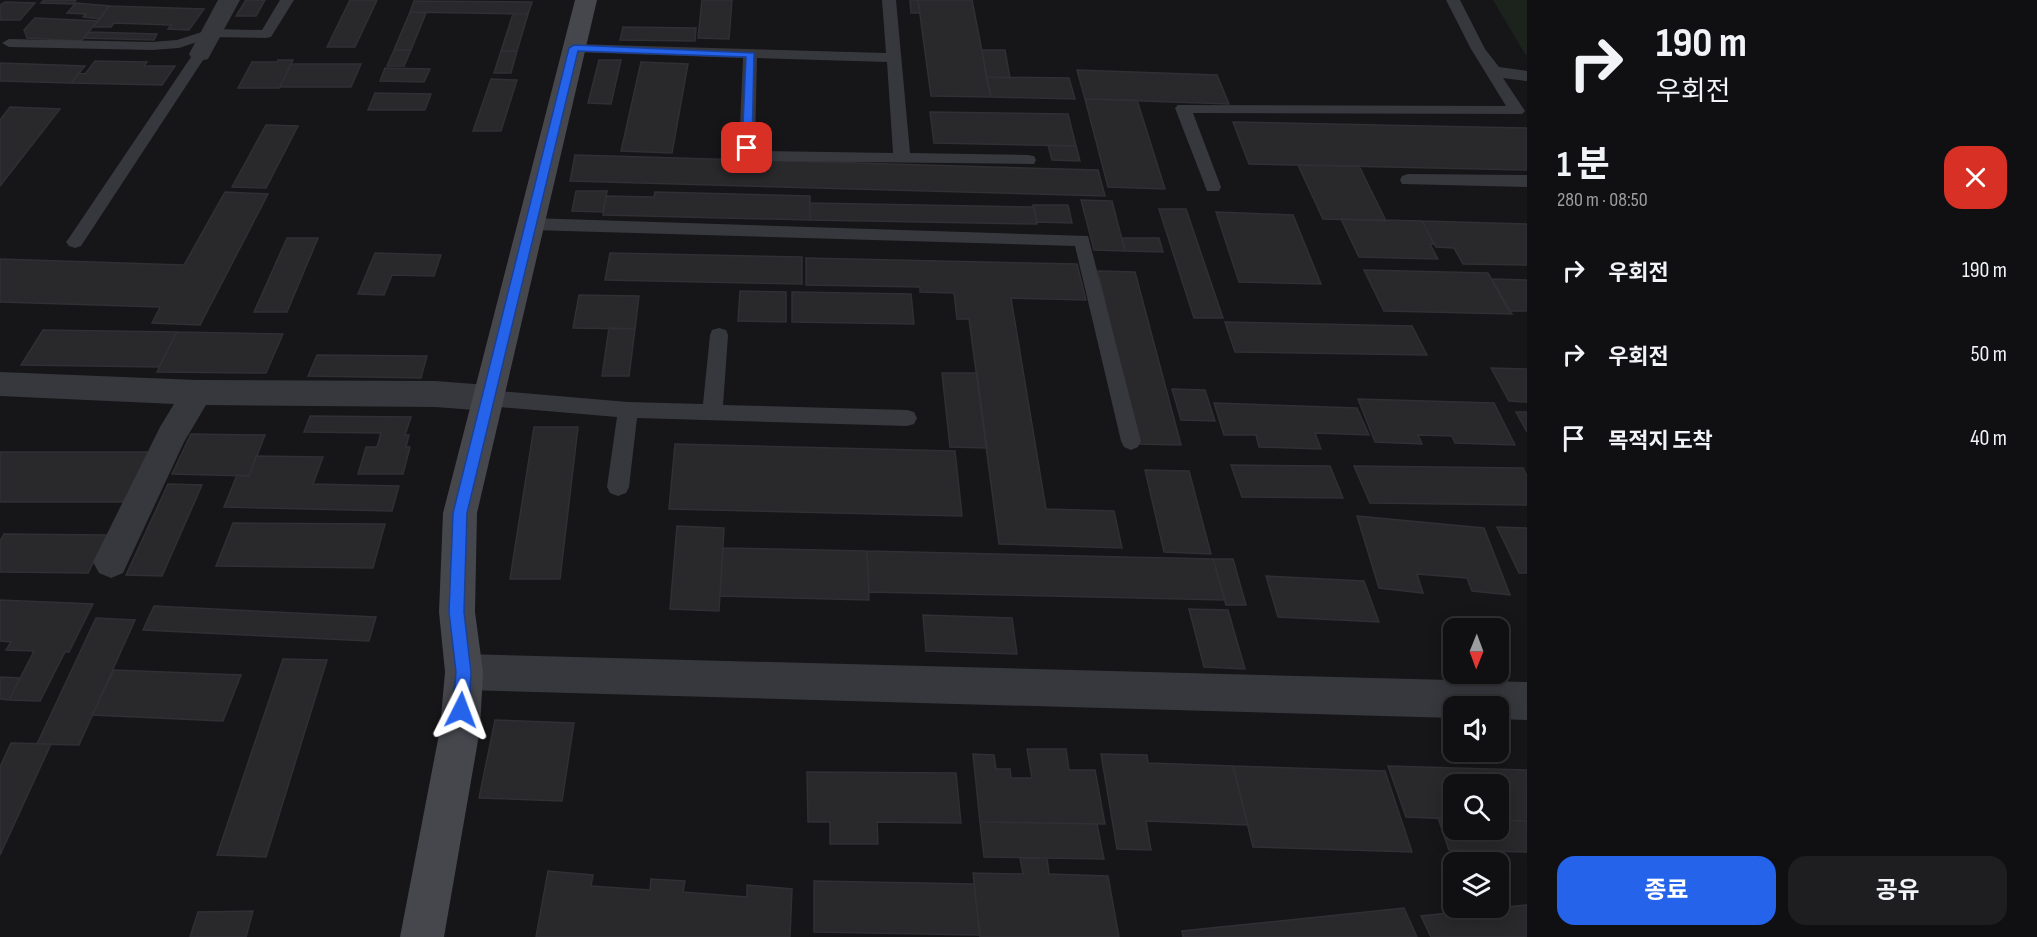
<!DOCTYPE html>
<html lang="ko">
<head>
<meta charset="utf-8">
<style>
	:root { --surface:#101012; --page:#1e1e20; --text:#f1f3f6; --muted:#9c9d9f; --line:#303032; --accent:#2563eb }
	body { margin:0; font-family:"Sofia Sans Condensed","Noto Sans KR",sans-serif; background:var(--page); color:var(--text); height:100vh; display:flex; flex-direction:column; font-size:22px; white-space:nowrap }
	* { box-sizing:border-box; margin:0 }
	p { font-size:20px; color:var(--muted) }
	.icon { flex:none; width:33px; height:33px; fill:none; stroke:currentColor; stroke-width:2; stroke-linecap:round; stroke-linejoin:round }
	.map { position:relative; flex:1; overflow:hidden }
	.sheet { display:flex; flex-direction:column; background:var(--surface); width:510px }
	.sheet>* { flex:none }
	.top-card { background:#101012; color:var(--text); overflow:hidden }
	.needle { width:39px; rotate:181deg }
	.tools { position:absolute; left:1443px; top:618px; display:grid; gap:12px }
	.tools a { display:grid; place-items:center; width:66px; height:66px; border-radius:12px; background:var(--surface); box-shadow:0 3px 15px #0003,0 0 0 2px var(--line); font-size:30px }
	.pin { position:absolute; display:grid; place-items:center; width:51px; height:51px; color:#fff; margin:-26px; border-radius:12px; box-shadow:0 3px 9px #0006 }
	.me { position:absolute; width:66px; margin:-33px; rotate:3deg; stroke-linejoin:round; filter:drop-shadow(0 0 4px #0008) }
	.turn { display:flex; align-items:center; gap:21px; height:126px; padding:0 30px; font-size:27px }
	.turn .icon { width:78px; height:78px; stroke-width:2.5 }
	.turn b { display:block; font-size:42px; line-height:51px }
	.round { display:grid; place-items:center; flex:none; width:63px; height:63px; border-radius:18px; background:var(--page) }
	.overview { display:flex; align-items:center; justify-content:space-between; height:102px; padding:0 30px }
	h1 { font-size:36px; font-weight:700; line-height:45px }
	.cta { display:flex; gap:12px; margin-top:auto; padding:12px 30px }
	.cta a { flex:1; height:69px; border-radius:18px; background:var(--accent); color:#fff; font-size:24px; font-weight:700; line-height:69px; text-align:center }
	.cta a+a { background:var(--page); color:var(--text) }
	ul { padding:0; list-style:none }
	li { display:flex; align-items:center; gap:18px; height:84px; padding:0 30px }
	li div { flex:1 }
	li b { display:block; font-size:22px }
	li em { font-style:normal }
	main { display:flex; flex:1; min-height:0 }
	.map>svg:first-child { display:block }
</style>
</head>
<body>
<main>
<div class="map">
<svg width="1527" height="937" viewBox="0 0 1527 937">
	<rect width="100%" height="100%" fill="#161618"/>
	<path fill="#1c231d" d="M1493,0H1527V55L1525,54Z"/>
	<path fill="#29292c" stroke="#303034" stroke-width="1.5" d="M44,0H76L73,4L41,3Z
		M246,0H265L256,16H236Z
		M350,0H377L355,47H327Z
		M702,0H732L729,39L698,38Z
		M910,0H918L920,13H911Z
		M918,0H972L991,97L931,96Z
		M414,1L532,2L528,14L410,12Z
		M5,2L35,3L20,20H0V5Z
		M76,3L109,6L100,19L83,17L86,14L67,13Z
		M109,6L204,9L189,30L168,29L171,25L114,23L111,27H93Z
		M410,12L426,13L411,50H394Z
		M513,14H528L517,51H501Z
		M35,18L98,21L81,41L27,38L24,30Z
		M623,27L696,28L695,41L620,40Z
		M89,32L157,34L154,40L83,38Z
		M394,50H411L404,66H387Z
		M982,50H1005L1010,78L986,77Z
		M501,51H517L511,73H494Z
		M278,60H293L279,88H238L252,62H277Z
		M599,60H621L611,104L588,103Z
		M95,61L147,62L144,66H175L162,85L71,83L79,73L85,74Z
		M641,62L688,64L672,153L621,151Z
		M0,63L85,66L71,83L0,81Z
		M291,64H361L351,87H280Z
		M385,68L430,69L424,82L380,81Z
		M1077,70L1217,75L1229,104L1085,99Z
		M986,77L1069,78L1075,99L991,97Z
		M491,79L517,80L501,131H473Z
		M375,93L431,94L425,110H368Z
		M1085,99L1137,100L1165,189L1108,187Z
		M10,107L60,109L0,186V120Z
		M930,112L1068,114L1076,146L934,143Z
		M1233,122L1527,128V170L1249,164Z
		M266,125L298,126L266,188L232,187Z
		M1048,145L1076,146L1080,161L1052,160Z
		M575,155L1098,170L1105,196L570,181Z
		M1298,165L1359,166L1386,221L1323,219Z
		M576,191H607L603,212L572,211Z
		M225,192L268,194L200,325L152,323L160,307L0,302V259L184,265Z
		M655,192L810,196V220L603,215L606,196L654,197Z
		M1081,200L1112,201L1125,251L1094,250Z
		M810,203L1034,207L1037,224L810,220Z
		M1033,205H1068L1072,223L1037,222Z
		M1159,209H1186L1223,318H1194Z
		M1216,212L1293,215L1321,284L1239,282Z
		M1341,219L1422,221L1434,244H1430L1438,259L1359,257Z
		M1422,221L1527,224V265L1463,264L1454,248L1436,247Z
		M287,238H318L287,312H254Z
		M1122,238H1159L1163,252L1125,251Z
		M375,253L441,255L434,276L392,275L384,295L358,294Z
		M610,253L802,257V284L605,280Z
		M806,258L1077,264L1086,300L1011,298L1046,509L1114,511L1122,548L999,544L969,319H957L954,293L920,292V287L806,285Z
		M1364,270L1488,273L1512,314L1384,311Z
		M1098,271L1135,272L1181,445L1138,444Z
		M1491,279L1527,280V311H1509Z
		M740,291L786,292V322L738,321Z
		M792,292L911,294L914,324L792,322Z
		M579,295L639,296L635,329L573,328Z
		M1225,322L1412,326L1427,355L1235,352Z
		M609,328L635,329L629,376H602Z
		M43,330L177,332L159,367L21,365Z
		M177,332L283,334L266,373L157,372Z
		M317,355L427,356L421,378L308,376Z
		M1491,368L1527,369V402L1509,401Z
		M942,373H977L987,448L950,447Z
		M1172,389L1205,390L1215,421L1181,420Z
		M1358,399L1494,403L1515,445L1455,443L1452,436L1418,435L1422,444L1375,442Z
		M1214,403L1357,408L1369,435L1315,433L1321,449L1259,447L1256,435H1224Z
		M1516,412H1527V432Z
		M310,416L411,417L405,435H409L406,447H410L403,474H358L366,447H377L381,433L304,432Z
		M534,427H578L560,579H510Z
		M191,434L265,435L249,476L172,474Z
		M675,444L955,451L962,516L669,509Z
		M0,452H150L128,502H0Z
		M256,456L323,457L313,484L399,486L392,511L224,507L237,475L249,476Z
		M1231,465L1330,466L1343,498L1242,497Z
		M1354,466L1523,468L1527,476V505L1370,503Z
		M1145,470L1189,471L1211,554L1164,552Z
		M168,484L202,485L162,576L126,575Z
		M1357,516L1484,528L1510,595L1472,591L1467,578L1417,574L1423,593L1379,588Z
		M233,523L385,524L373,568L216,566Z
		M677,526L724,528L719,611L670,609Z
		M1497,527L1527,528V573H1519Z
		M4,534L107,535L88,573L0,572V541Z
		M723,548L867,551L869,600L720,596Z
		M867,551L1213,559L1225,600L869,592Z
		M1213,559H1233L1246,605H1226Z
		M1266,576L1364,581L1379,622L1278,617Z
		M0,600L93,604L69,652H65L40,701L9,700L34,651L6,650L11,642L0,641Z
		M154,606L376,617L369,641L143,630Z
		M1189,609L1228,610L1245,669L1204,667Z
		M923,615L1012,618L1017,654L926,651Z
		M96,618L135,620L79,745L37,744Z
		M283,659L327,660L266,857L217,855Z
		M114,670L241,675L223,721L92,715Z
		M0,677L20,678L9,700L0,699Z
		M495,720L574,723L562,801L479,798Z
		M11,743L51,744L0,855V767Z
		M1027,749H1066L1069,770H1095L1105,824L980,822L973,754L994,755L996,769H1010L1011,778H1032Z
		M1101,754L1147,755L1148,763L1233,766L1248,825L1146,821L1151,850L1117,849Z
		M1233,766L1385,771L1412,852L1253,847Z
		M1388,766L1527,770V821L1498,820V784H1454V819L1406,817Z
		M807,772L956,773L961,823L877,822L878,844H830V822H808Z
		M1438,818L1454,819V830H1498V820L1527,821V852L1449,850Z
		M980,822L1097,824L1104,859L984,857Z
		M1020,858H1047L1049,874L1108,876L1119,937H980L973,873L1023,874Z
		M548,871L593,875L591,886L650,890L651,879L685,881L683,892L747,897V885L792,889L790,937H536Z
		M814,881L974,884L980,935L814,932Z
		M1527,905V937H1431L1421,916Z
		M1404,908L1417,937H1183L1182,931Z
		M253,911L246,937H190L198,912Z"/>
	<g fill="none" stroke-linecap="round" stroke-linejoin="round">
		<path fill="#37383d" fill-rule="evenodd" d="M280,0H294L271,37L266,38L212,37L179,48L152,50L9,47L2,43L9,39L152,42L177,40L211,29L262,30Z
			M882,0H896L910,153L1028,155L1034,156L1036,160L1034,164L756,161L750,160L739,148L743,58L574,52L567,48L574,44L886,53ZM757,58L887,62L893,153L760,151L755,146Z
			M1446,0H1460L1485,49L1499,67L1527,71V81L1503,78L1525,111L1522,114L1193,113L1221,187L1219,191H1207L1175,108L1178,105L1506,106L1471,49Z
			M200,50L207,54L81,246L75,248L69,246L66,242L69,238L195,51Z
			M1408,174L1527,175V187L1402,184L1400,180L1402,176Z
			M531,218L1088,236L1141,441L1138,447L1131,450L1124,447L1121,441L1075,246L531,230L525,228L522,224L525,220Z
			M719,328L726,330L728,335L723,405L907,410L914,412L917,418L914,424L907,426L637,418L629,487L626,493L618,496L610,493L607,487L617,417L488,406L481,404L478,398L481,392L488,390L628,402L703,404L710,335L712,330Z"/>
		<path fill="#37383d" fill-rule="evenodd" d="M218,0H240L208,59L200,61L192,59L189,54Z
			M0,372L197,380L435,381L488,385L499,389L504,398L499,407L488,411L435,407L206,405L184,442L123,573L111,578L99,573L93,562L160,427L174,404L0,396Z
			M464,654L1527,682V720L1498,719V706H1454V718L464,690L451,685L445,672L451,659Z"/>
		<path fill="#45474d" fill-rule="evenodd" d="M575,0H597L477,513L475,612L483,672L480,729L444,937H400L440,729L445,672L439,612L443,513Z"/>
	</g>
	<path fill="#2563eb" stroke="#184099" stroke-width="1.5" d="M574,45L754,53L752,148L747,152L742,148L746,57L578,51L467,513L464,612L471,672L469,710L467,715L461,718L456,715L453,710L456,672L449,612L453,513L569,48Z"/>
</svg>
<div class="tools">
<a><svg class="needle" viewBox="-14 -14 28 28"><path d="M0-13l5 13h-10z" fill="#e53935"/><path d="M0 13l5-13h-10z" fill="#9c9d9f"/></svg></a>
<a><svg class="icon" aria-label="sound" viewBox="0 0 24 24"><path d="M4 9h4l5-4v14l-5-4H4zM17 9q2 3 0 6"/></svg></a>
<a><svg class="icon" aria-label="search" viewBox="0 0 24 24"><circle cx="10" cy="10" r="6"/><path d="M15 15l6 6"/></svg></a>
<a><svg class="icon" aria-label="layers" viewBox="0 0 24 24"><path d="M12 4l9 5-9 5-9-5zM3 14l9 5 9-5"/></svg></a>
</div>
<div class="pin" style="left:747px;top:148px;background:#d93025"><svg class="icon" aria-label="arrive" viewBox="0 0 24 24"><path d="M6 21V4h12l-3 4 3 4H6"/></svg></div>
<svg class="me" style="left:461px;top:710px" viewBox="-20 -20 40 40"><path d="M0-17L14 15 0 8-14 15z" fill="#2563eb" stroke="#fff" stroke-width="4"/></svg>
</div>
<section class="sheet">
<div class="top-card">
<div class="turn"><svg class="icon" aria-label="right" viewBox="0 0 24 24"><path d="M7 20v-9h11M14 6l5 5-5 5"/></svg><div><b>190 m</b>우회전</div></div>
</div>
<div class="overview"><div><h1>1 분</h1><p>280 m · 08:50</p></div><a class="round" style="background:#d93025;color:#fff"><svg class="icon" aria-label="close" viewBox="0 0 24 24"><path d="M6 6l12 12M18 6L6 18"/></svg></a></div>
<ul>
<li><svg class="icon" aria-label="right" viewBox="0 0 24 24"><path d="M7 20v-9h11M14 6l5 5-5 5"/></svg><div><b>우회전</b></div><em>190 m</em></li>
<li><svg class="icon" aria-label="right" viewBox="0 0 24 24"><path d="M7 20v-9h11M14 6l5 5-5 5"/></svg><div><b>우회전</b></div><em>50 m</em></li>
<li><svg class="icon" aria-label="arrive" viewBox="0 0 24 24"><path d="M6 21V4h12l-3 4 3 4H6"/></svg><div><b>목적지 도착</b></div><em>40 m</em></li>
</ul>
<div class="cta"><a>종료</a><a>공유</a></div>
</section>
</main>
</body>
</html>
